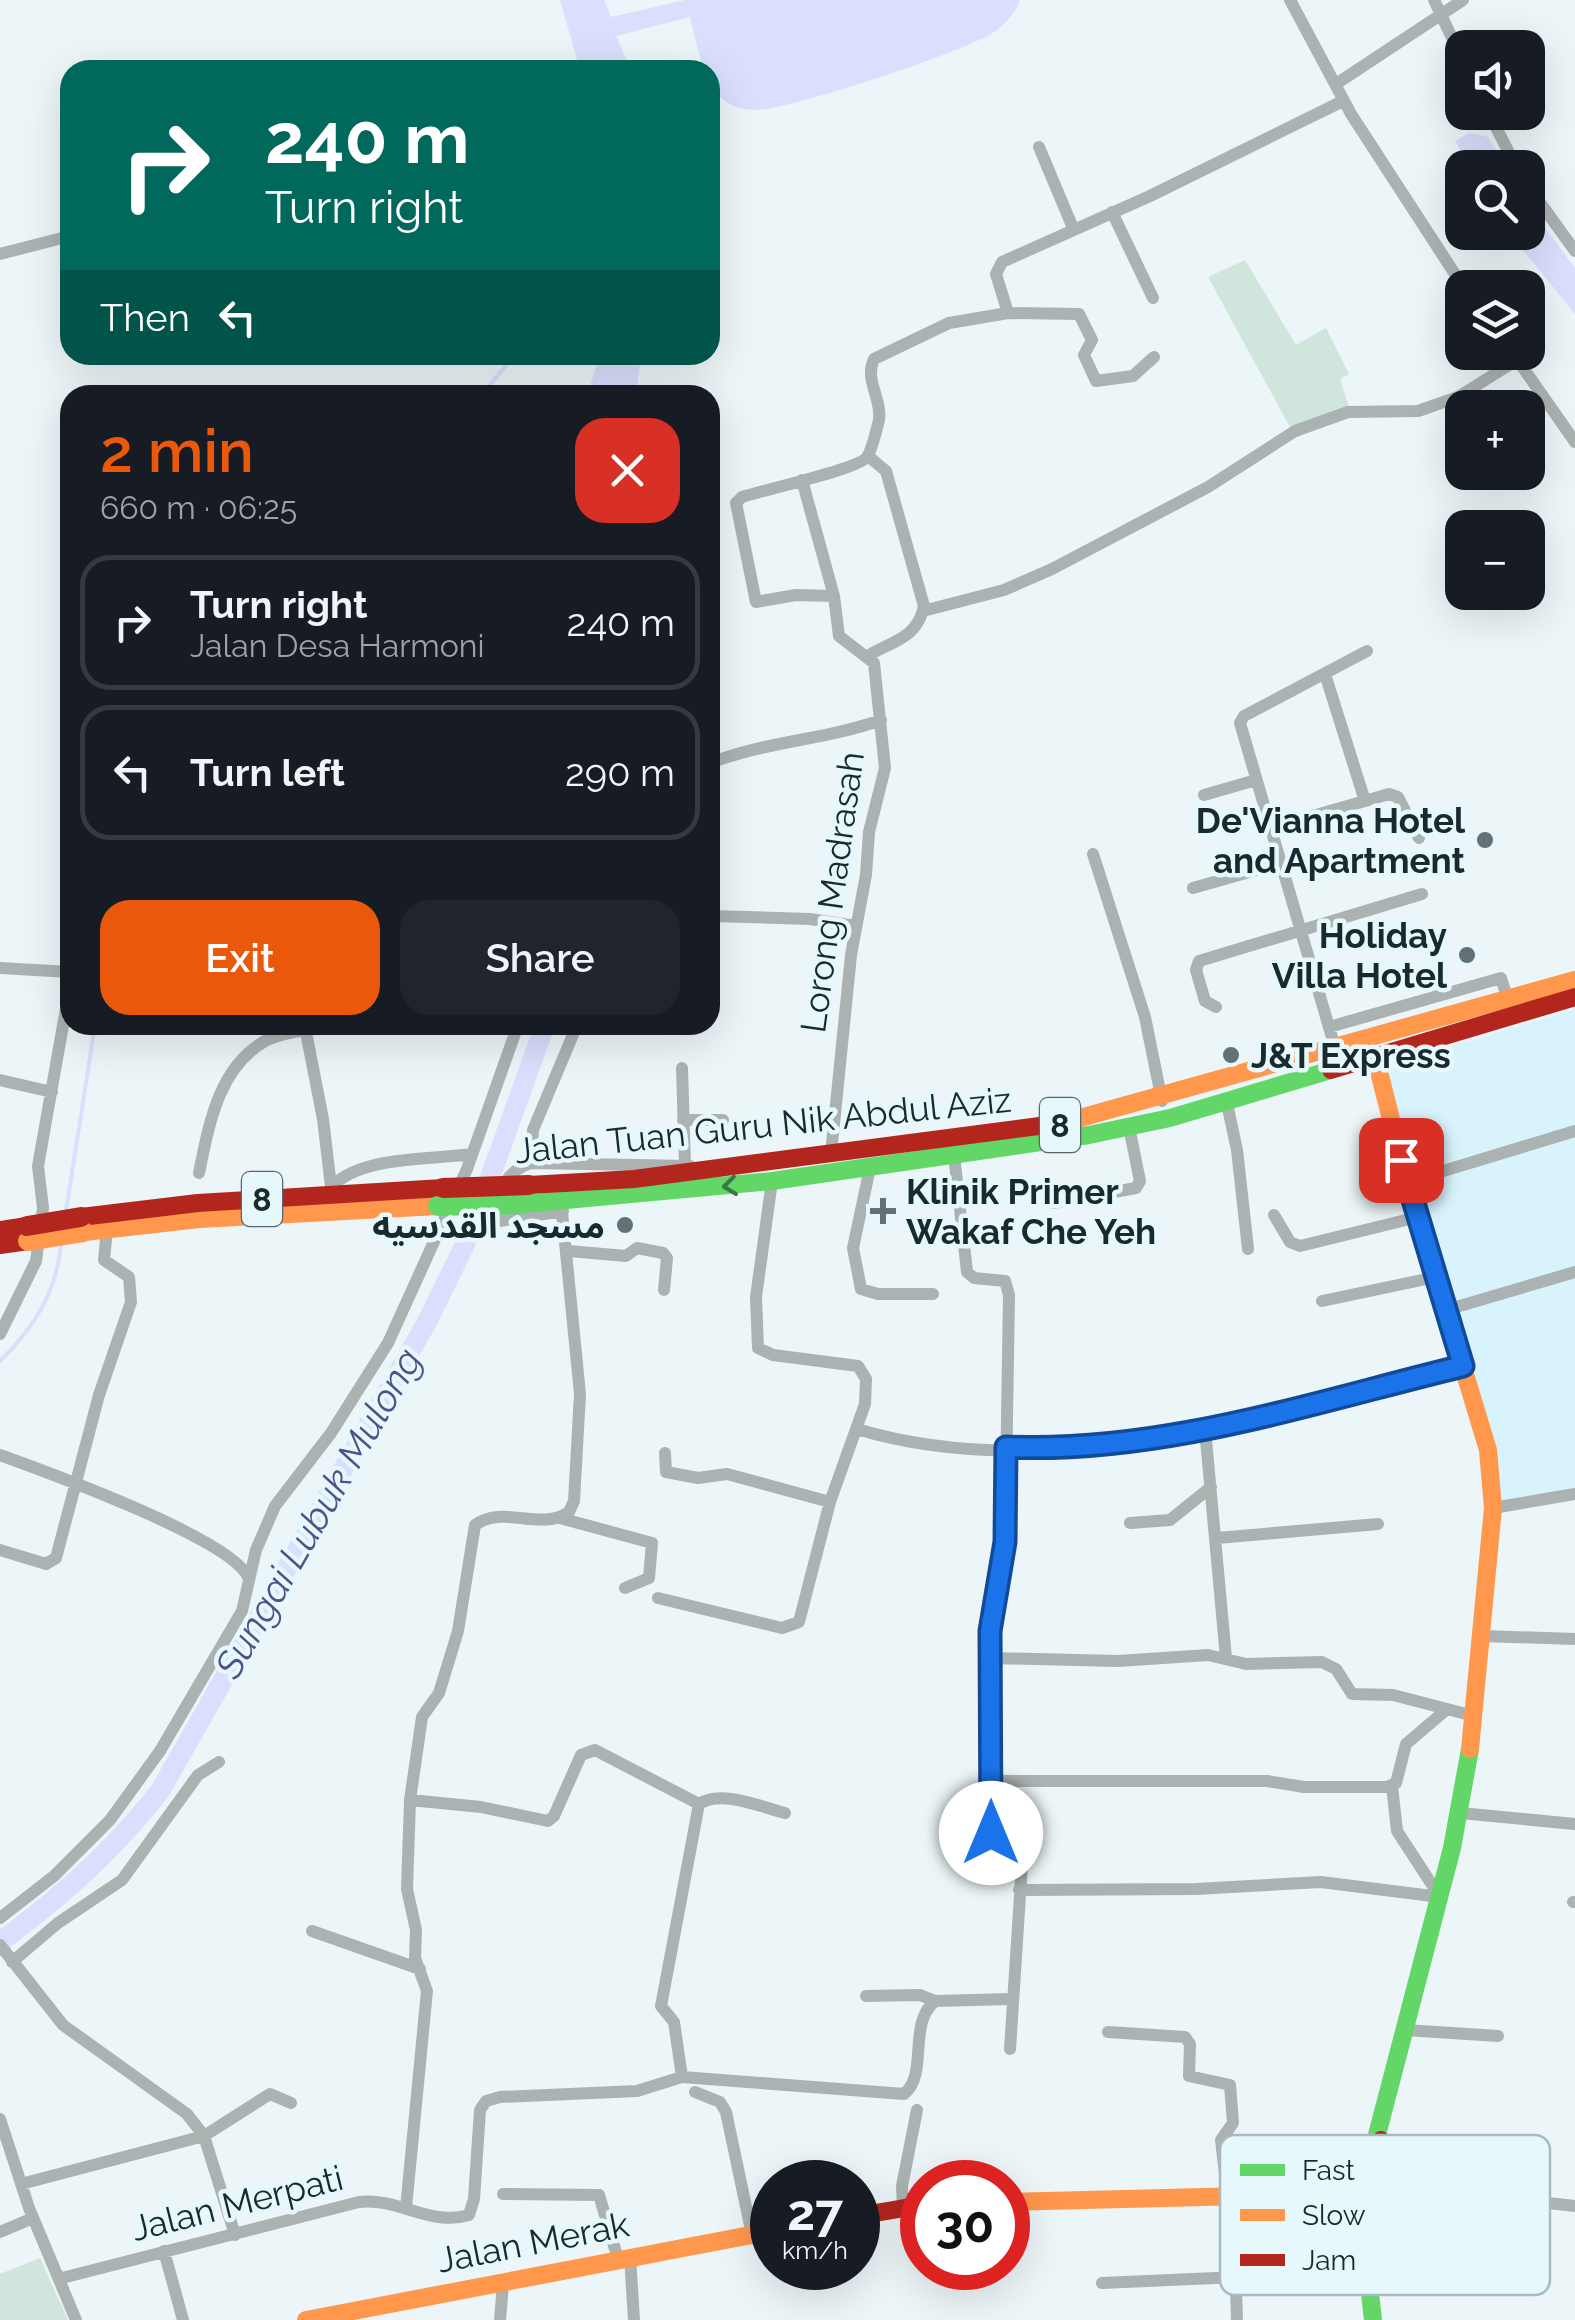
<!DOCTYPE html>
<html lang="en">
<head>
<meta charset="utf-8">
<style>
	:root { --surface:#171b24; --page:#20242c; --text:#f1f3f6; --muted:#9ea1a6; --line:#363941; --accent:#ea580c }
	body { margin:0; font-family:Raleway,"Noto Sans Arabic",sans-serif; background:var(--page); color:var(--text); height:100vh; display:flex; flex-direction:column; font-size:38px; white-space:nowrap }
	* { box-sizing:border-box; margin:0 }
	p { font-size:32px; color:var(--muted) }
	.icon { flex:none; width:55px; height:55px; fill:none; stroke:currentColor; stroke-width:2; stroke-linecap:round; stroke-linejoin:round }
	.map { position:relative; flex:1; overflow:hidden }
	.panel { position:absolute; left:60px; top:385px; width:660px; height:650px; display:flex; flex-direction:column; background:var(--surface); border-radius:30px; box-shadow:0 10px 40px #0002 }
	.panel>* { flex:none }
	.hud { position:absolute; left:60px; top:60px; width:660px; height:305px; border-radius:30px; box-shadow:0 10px 40px #0002; background:#00695c; color:#fff; overflow:hidden }
	.buttons { position:absolute; left:1445px; top:30px; display:grid; gap:20px }
	.buttons a { display:grid; place-items:center; width:100px; height:100px; border-radius:20px; background:var(--surface); box-shadow:0 10px 40px #0002; font-size:50px }
	.speed { position:absolute; left:750px; top:2160px; display:flex; gap:20px; font-size:50px; font-weight:700; text-align:center }
	.speed>* { display:grid; place-content:center; width:130px; height:130px; border-radius:50%; background:var(--surface); box-shadow:0 10px 40px #0002; line-height:1 }
	.speed small { font-size:25px; font-weight:400 }
	.speed .limit { border:15px solid #d22; background:#fff; color:#111 }
	.pin { position:absolute; display:grid; place-items:center; width:85px; height:85px; color:#fff; margin:-42px; border-radius:20px; box-shadow:0 5px 15px #0006 }
	.me { position:absolute; width:110px; margin:-55px; rotate:0deg; stroke-linejoin:round; filter:drop-shadow(0 0 8px #0008) }
	.turn { display:flex; align-items:center; gap:35px; height:210px; padding:0 40px; font-size:45px }
	.turn .icon { width:130px; height:130px; stroke-width:2.5 }
	.turn b { display:block; font-size:70px; line-height:85px }
	.then { display:flex; align-items:center; height:95px; padding:0 40px; background:#0003; gap:20px; font-size:38px }
	.round { display:grid; place-items:center; flex:none; width:105px; height:105px; border-radius:30px; background:var(--page) }
	.overview { display:flex; align-items:center; justify-content:space-between; height:170px; padding:0 40px }
	h1 { font-size:60px; font-weight:600; line-height:75px; color:var(--accent) }
	.button { display:flex; gap:20px; margin-top:auto; padding:20px 40px }
	.button a { flex:1; height:115px; border-radius:30px; background:var(--accent); color:#fff; font-size:40px; font-weight:600; line-height:115px; text-align:center }
	.button a+a { background:var(--page); color:var(--text) }
	ul { padding:0; list-style:none }
	li { display:flex; align-items:center; gap:30px; height:135px; margin:0 20px 15px; padding:0 20px; border:5px solid var(--line); border-radius:30px }
	li div { flex:1 }
	li b { display:block; font-size:38px }
	li em { font-style:normal }
	.map>svg:first-child { display:block }
</style>
</head>
<body>
<div class="map">
<svg width="1575" height="2320" viewBox="0 0 1575 2320">
	<rect width="100%" height="100%" fill="#ecf5f8"/>
	<path fill="#d9f3fc" d="M1575,1009V1495L1493,1508L1494,1490L1378,1068Z"/>
	<path fill="#d0e6dc" d="M1245,260L1296,345L1326,328L1349,374L1340,379L1349,407L1291,429L1208,277Z
		M40,2258L68,2320H0V2274Z"/>
	<path fill="#d9dffc" d="M560,0H604L611,17L685,0H1020C1015,13 1008,21 997,30C971,50 789,110 756,110C730,110 710,95 710,70H703L690,17L616,36L631,70H580Z
		M1469,133L1488,137L1506,167H1469L1455,141Z
		M1528,205L1575,268V314L1509,233L1528,232Z
		M600,355H641L636,395H587Z"/>
	<g fill="none" stroke-linecap="round" stroke-linejoin="round">
		<path stroke="#d9dffc" stroke-width="4" d="M482,395L514,355
			M66,1211L95,1025
			M0,1361C34,1328 56,1293 61,1245"/>
		<path stroke="#d9dffc" stroke-width="20" d="M0,1942C63,1895 111,1853 160,1791L427,1322L469,1236L545,1025"/>
		<path stroke="#abb2b2" stroke-width="12" d="M1290,0L1351,114L1464,288
			M1434,0L1462,59
			M1336,84L1463,0
			M1488,112L1517,168
			M1039,147L1073,228
			M1528,186L1575,251
			M1112,212L1153,298
			M0,254L70,236
			M1008,313L1079,314L1092,340L1084,355L1096,381L1133,376L1154,357
			M1512,352L1575,442
			M802,480L834,596L839,636L874,663L885,768L869,832L866,875L851,955L831,1154
			M834,596L796,595L756,602L736,503L742,497C763,490 859,469 867,457C872,450 877,428 879,420C882,398 864,380 874,359L949,323L1008,313L996,274L1002,262L1150,196L1343,101
			M923,611L1004,590L1052,569L1208,487L1295,431L1348,412L1418,411L1458,397L1517,360
			M866,657C890,641 917,640 924,606L886,471L868,456
			M1325,674L1365,801L1389,794L1398,797L1419,838
			M710,763C767,741 825,740 881,720
			M1204,795L1256,780
			M1270,828L1365,801
			M1093,854L1145,1017L1162,1101
			M1193,888L1281,863
			M710,906V867
			M710,916L810,919L856,926
			M0,968L70,972
			M1216,1007L1205,1001L1196,970L1199,961L1422,894
			M305,1027L323,1119L332,1195
			M1329,1027L1501,978L1508,1000
			M1336,1051L1240,723L1244,716L1367,651
			M682,1068L685,1165
			M0,1080L52,1092
			M1226,1099L1237,1150L1248,1249
			M683,1120H723
			M954,1155L967,1272L974,1278L1005,1281L1009,1295L1005,1542L989,1631L991,1833L1020,1842L1023,1849L1010,2049
			M531,1163L533,1130L577,1025
			M870,1168L853,1248L861,1289L878,1294H933
			M199,1173C209,1125 218,1068 265,1041C286,1030 320,1029 344,1025
			M1407,1182L1575,1131
			M331,1187C362,1155 431,1160 472,1154
			M1054,1203L1136,1188L1140,1181L1129,1127
			M563,1211L500,1221L493,1215C499,1192 506,1170 531,1163L690,1166
			M1274,1215L1290,1242L1300,1246L1418,1217
			M569,1251L626,1256L637,1248L663,1253L667,1258L664,1290
			M1322,1301L1436,1277
			M1446,1310L1575,1272
			M0,1334L36,1261L43,1208L38,1166L70,986
			M857,1429C1051,1488 1272,1413 1463,1366
			M1205,1429L1226,1658
			M665,1453L666,1472L698,1478L727,1474L830,1502
			M0,1455C47,1472 231,1539 248,1577
			M1493,1508L1575,1494
			M560,1518L652,1543L649,1578L625,1588
			M1130,1523L1170,1520L1211,1487
			M1217,1538L1378,1524
			M0,1550L46,1564L56,1558L99,1395L131,1302L129,1277L104,1260L107,1229
			M658,1598L782,1628L799,1622L830,1502L865,1404L866,1379L858,1366L773,1355L758,1348L756,1297L772,1181
			M1482,1636L1575,1639
			M991,1658L1118,1661L1208,1655L1246,1664L1322,1662L1336,1669L1352,1694L1393,1695L1474,1716
			M991,1781H1267L1304,1787H1387L1396,1783L1406,1744L1446,1710
			M1392,1786L1397,1831L1440,1897
			M410,1800L481,1807L548,1821L554,1816L581,1755L595,1750L699,1804C721,1789 761,1807 785,1813
			M1460,1813L1575,1824
			M1019,1890L1196,1889L1321,1882L1440,1897
			M1573,1902H1575
			M0,1918L54,1876L110,1820L160,1751L242,1611L256,1550L275,1506L331,1433L388,1343L467,1169L518,1025
			M312,1931L420,1969
			M0,1945L63,2025L187,2114L204,2136L235,2235
			M12,1962L58,1923L122,1880L198,1775L219,1762
			M866,1996L920,1995L935,2001
			M1405,2030L1498,2036
			M1108,2032L1185,2037L1190,2044L1189,2076L1230,2085L1233,2123L1221,2140L1235,2260L1237,2320
			M682,2077L674,2022L661,2006L699,1804
			M695,2092L720,2102L726,2112L752,2235
			M0,2119L29,2208L76,2320
			M21,2184L204,2136L270,2094L291,2103
			M503,2194L599,2195L618,2259
			M1376,2195L1485,2196L1575,2206
			M406,2208L427,1991L415,1958L416,1930L407,1889L410,1800L422,1717L439,1693L458,1631L475,1525C503,1504 540,1532 569,1512L574,1501L580,1394L561,1202
			M903,2208L902,2186L917,2110
			M0,2232L33,2218
			M164,2251L183,2320
			M630,2256L634,2320
			M62,2278L359,2202C398,2197 430,2227 469,2215L474,2199L480,2110L486,2101L500,2097L637,2091L682,2077L904,2094C929,2074 907,2024 935,2001L1011,1999
			M1102,2283L1373,2271
			M500,2320L503,2284"/>
		<path stroke="#63d668" stroke-width="18" d="M523,1204L772,1181L1089,1135L1170,1118L1331,1070
			M1373,2320L1362,2222L1366,2177L1452,1848L1470,1749"/>
		<path stroke="#ff974d" stroke-width="18" d="M1375,1056L1407,1182L1488,1450L1493,1508L1470,1749
			M1062,1123L1575,980
			M84,1232L199,1219L438,1206
			M1324,2188L1367,2155
			M1008,2202L1284,2195L1361,2200L1376,2195
			M306,2320L772,2231"/>
		<path stroke="#b3261e" stroke-width="18" d="M1331,1070L1575,997
			M529,1185L634,1179L1062,1123
			M81,1217L198,1203L443,1188
			M0,1230L27,1226
			M0,1245L28,1241
			M858,2216L922,2205
			M1370,2283L1376,2271L1381,2140"/>
		<path stroke="#63d668" stroke-width="20" d="M438,1206L523,1204"/>
		<path stroke="#ff974d" stroke-width="20" d="M28,1241L84,1232"/>
		<path stroke="#b3261e" stroke-width="20" d="M443,1188L529,1185
			M27,1226L81,1217"/>
	</g>
	<defs><path id="oneway-chevron" d="M-2-3.5L2.5 0L-2 3.5" fill="none" stroke-width="1.6" stroke-linecap="round" stroke-linejoin="round" transform="scale(2.5)"/></defs>
	<use stroke="#3a7748" href="#oneway-chevron" transform="translate(730 1186) rotate(173)"/>
	<g fill="none" stroke-linecap="round" stroke-linejoin="round">
		<defs>
			<path id="route" d="M991,1833L990,1631L1005,1542L1006,1447C1161,1454 1314,1402 1463,1366L1401,1160"/>
		</defs>
		<use href="#route" stroke="#114b97" stroke-width="25"/>
		<use href="#route" stroke="#1a73e8" stroke-width="18"/>
	</g>
	<g fill="#637075" stroke="#e7f8fd" stroke-width="4">
		<circle cx="1485" cy="840" r="10"/>
		<circle cx="1467" cy="955" r="10"/>
		<circle cx="1231" cy="1055" r="10"/>
		<path d="M878 1196h10v10h10v10h-10v10h-10v-10h-10v-10h10z"/>
		<circle cx="625" cy="1225" r="10"/>
	</g>
	<g text-anchor="middle" dominant-baseline="central" stroke-width="9" stroke-linejoin="round" paint-order="stroke">
		<g fill="#e7f8fd" stroke="#57676c" stroke-width="2.5">
			<rect x="1040" y="1098" width="40" height="54" rx="8"/>
			<rect x="242" y="1172" width="40" height="54" rx="8"/>
		</g>
		<g font-size="32" font-weight="bold" fill="#19292e">
			<text x="1060" y="1125">8</text>
			<text x="262" y="1199">8</text>
		</g>
		<g font-size="35" font-weight="bold" fill="#19292e" stroke="#e7f8fd" text-anchor="end">
			<text x="1465" y="820">De'Vianna Hotel<tspan x="1465" dy="40">and Apartment</tspan></text>
			<text x="1447" y="935">Holiday<tspan x="1447" dy="40">Villa Hotel</tspan></text>
			<text x="1251" y="1055" text-anchor="start">J&amp;T Express</text>
			<text x="906" y="1191" text-anchor="start">Klinik Primer<tspan x="906" dy="40">Wakaf Che Yeh</tspan></text>
			<text x="605" y="1225">مسجد القدسيه</text>
		</g>
		<g font-size="35" fill="#19292e" stroke="#e7f8fd">
			<text transform="translate(832 892) rotate(-82)">Lorong Madrasah</text>
			<text transform="translate(763 1125) rotate(-6)">Jalan Tuan Guru Nik Abdul Aziz</text>
			<text transform="translate(237 2203) rotate(-14)">Jalan Merpati</text>
			<text transform="translate(533 2242) rotate(-11)">Jalan Merak</text>
		</g>
		<g font-size="38" font-style="italic" fill="#505187" stroke="#e7f8fd">
			<text transform="translate(318 1513) rotate(-60)">Sungai Lubuk Mulong</text>
		</g>
	</g>
	<rect x="1220" y="2135" width="330" height="160" rx="15" fill="#e7f8fd" stroke="#a9babf" stroke-width="2.5"/>
	<rect x="1240" y="2164" width="45" height="12" fill="#63d668"/>
	<rect x="1240" y="2209" width="45" height="12" fill="#ff974d"/>
	<rect x="1240" y="2254" width="45" height="12" fill="#b3261e"/>
	<g font-size="28" fill="#19292e">
		<text x="1302" y="2180">Fast</text>
		<text x="1302" y="2225">Slow</text>
		<text x="1302" y="2270">Jam</text>
	</g>
</svg>
<div class="buttons">
<a><svg class="icon" aria-label="sound" viewBox="0 0 24 24"><path d="M4 9h4l5-4v14l-5-4H4zM17 9q2 3 0 6"/></svg></a>
<a><svg class="icon" aria-label="search" viewBox="0 0 24 24"><circle cx="10" cy="10" r="6"/><path d="M15 15l6 6"/></svg></a>
<a><svg class="icon" aria-label="layers" viewBox="0 0 24 24"><path d="M12 4l9 5-9 5-9-5zM3 14l9 5 9-5"/></svg></a>
<a>+</a>
<a>−</a>
</div>
<div class="speed"><div>27<small>km/h</small></div><div class="limit">30</div></div>
<div class="pin" style="left:1401px;top:1160px;background:#d93025"><svg class="icon" aria-label="arrive" viewBox="0 0 24 24"><path d="M6 21V4h12l-3 4 3 4H6"/></svg></div>
<svg class="me" style="left:991px;top:1833px" viewBox="-20 -20 40 40"><circle r="19" fill="#fff"/><path d="M0-13L10 11 0 6-10 11z" fill="#1a73e8"/></svg>
<div class="hud">
<div class="turn"><svg class="icon" aria-label="right" viewBox="0 0 24 24"><path d="M7 20v-9h11M14 6l5 5-5 5"/></svg><div><b>240 m</b>Turn right</div></div>
<div class="then">Then<svg class="icon" aria-label="left" viewBox="0 0 24 24"><path d="M17 20v-9H6M10 6l-5 5 5 5"/></svg></div>
</div>
<section class="panel">
<div class="overview"><div><h1>2 min</h1><p>660 m · 06:25</p></div><a class="round" style="background:#d93025;color:#fff"><svg class="icon" aria-label="close" viewBox="0 0 24 24"><path d="M6 6l12 12M18 6L6 18"/></svg></a></div>
<ul>
<li><svg class="icon" aria-label="right" viewBox="0 0 24 24"><path d="M7 20v-9h11M14 6l5 5-5 5"/></svg><div><b>Turn right</b><p>Jalan Desa Harmoni</p></div><em>240 m</em></li>
<li><svg class="icon" aria-label="left" viewBox="0 0 24 24"><path d="M17 20v-9H6M10 6l-5 5 5 5"/></svg><div><b>Turn left</b></div><em>290 m</em></li>
</ul>
<div class="button"><a>Exit</a><a>Share</a></div>
</section>
</div>
</body>
</html>
